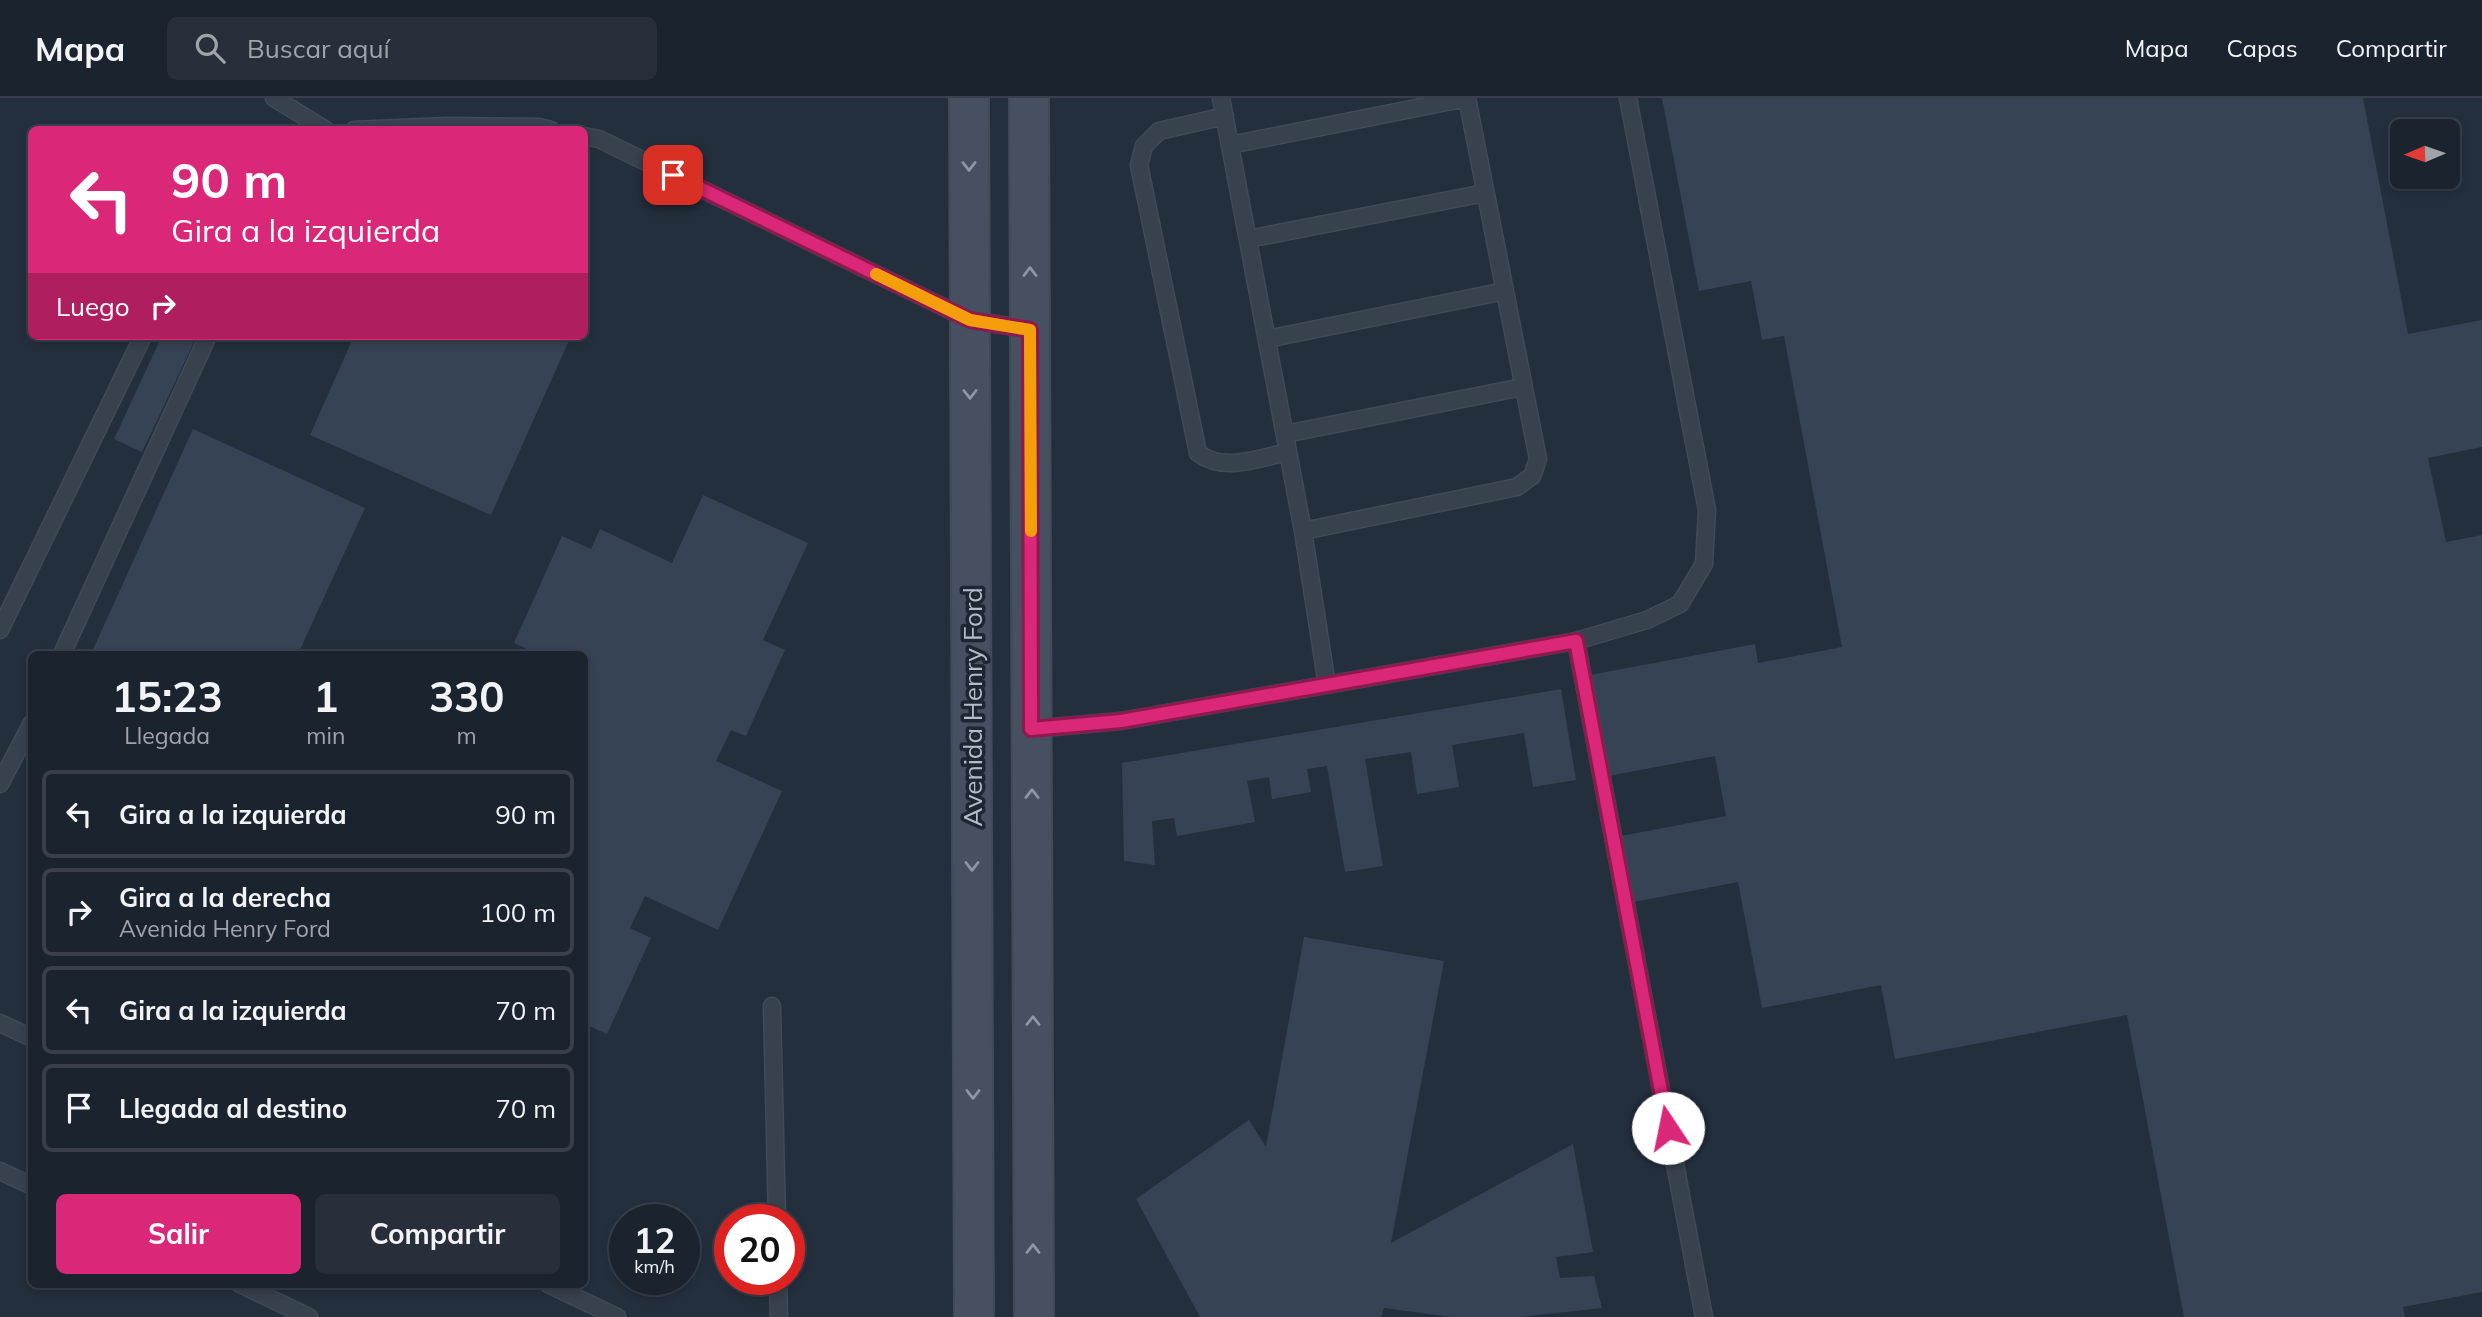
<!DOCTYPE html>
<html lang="es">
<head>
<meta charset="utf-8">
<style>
	:root { --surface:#1b232e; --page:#282f3a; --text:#f1f3f6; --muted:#a0a4aa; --line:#39404a; --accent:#db2777 }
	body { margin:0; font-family:Mulish,sans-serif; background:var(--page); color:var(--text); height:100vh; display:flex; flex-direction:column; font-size:26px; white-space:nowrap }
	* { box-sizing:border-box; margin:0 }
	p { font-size:23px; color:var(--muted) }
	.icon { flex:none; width:38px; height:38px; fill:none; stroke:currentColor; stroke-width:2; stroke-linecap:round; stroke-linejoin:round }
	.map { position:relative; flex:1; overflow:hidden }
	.side { position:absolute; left:28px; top:553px; width:560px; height:637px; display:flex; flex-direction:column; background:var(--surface); border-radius:10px; box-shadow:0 4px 10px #0003,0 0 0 2px var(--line) }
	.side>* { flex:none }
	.guide { position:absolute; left:28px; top:28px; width:560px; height:214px; border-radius:10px; box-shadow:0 4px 10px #0003,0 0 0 2px var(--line); background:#db2777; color:#fff; overflow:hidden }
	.needle { width:46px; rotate:268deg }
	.tools { position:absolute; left:2390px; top:21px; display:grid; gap:14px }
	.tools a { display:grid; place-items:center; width:70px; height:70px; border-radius:10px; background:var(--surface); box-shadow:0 4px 10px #0003,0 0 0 2px var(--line); font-size:35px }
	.speed { position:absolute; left:609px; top:1106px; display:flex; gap:14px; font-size:35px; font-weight:700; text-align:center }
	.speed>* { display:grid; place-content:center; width:91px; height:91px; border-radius:50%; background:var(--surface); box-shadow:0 4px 10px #0003,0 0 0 2px var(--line); line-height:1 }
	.speed small { font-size:18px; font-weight:400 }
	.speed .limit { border:10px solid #d22; background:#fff; color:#111 }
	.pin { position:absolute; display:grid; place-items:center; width:60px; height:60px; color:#fff; margin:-30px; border-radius:14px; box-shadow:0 4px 10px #0006 }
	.me { position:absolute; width:77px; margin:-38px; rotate:349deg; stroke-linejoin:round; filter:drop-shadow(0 0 5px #0008) }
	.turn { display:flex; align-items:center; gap:24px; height:147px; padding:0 28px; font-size:32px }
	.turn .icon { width:91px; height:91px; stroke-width:2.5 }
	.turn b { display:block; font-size:49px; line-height:60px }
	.then { display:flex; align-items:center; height:66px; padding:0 28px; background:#0003; gap:14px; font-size:26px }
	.eta { display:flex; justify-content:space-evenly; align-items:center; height:119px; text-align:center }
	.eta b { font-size:42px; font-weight:700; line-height:49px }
	.button { display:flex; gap:14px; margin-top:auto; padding:14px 28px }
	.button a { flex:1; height:80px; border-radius:10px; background:var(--accent); color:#fff; font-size:28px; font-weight:700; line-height:80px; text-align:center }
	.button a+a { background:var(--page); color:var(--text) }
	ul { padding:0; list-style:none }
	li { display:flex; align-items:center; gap:21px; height:88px; margin:0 14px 10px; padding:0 14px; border:4px solid var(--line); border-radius:10px }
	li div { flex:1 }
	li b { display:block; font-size:26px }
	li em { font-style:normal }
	header { display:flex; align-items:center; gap:42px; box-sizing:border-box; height:98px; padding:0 35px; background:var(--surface); border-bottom:2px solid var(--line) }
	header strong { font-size:33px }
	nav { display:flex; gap:38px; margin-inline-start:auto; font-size:24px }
	.search { width:490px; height:63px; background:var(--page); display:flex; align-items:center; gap:18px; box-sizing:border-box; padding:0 24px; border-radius:10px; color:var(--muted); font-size:26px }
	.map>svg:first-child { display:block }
</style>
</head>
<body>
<header>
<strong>Mapa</strong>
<div class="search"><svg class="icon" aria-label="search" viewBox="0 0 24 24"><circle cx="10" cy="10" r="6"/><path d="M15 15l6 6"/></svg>Buscar aquí</div>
<nav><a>Mapa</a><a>Capas</a><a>Compartir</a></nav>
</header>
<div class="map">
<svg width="2482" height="1219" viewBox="0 0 2482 1219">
	<rect width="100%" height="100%" fill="#242f3e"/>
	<path fill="#364354" d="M1662,0H2363L2408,236L2482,222V349L2428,360L2446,444L2482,437V1194L2403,1209L2405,1219H2184L2127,917L1895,961L1881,887L1762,910L1738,784L1634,804L1621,738L1726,718L1715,658L1608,678L1590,577L1755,546L1758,565L1842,549L1784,238L1762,242L1751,183L1699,193Z
		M162,238H180L194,244L142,354L114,341Z
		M354,238H571L491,417L310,337Z
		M193,331L365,410L298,556H91Z
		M703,397L808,445L763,542L785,552L746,638L731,632L716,663L782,693L718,832L645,798L630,830L651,840L607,936L584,926V556H538L514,545L562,438L591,451L600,431L672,465Z
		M1561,591L1576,682L1533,689L1524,635L1452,647L1459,689L1417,696L1411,654L1365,661L1383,768L1345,774L1327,668L1307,671L1311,694L1272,701L1269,679L1247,683L1255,724L1177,738L1174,720L1152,723L1155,767L1124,763L1122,665Z
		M1304,839L1444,863L1391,1145L1573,1046L1593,1154L1556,1159L1560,1180L1594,1178L1602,1210L1519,1219H1451L1384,1210L1381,1219H1200L1136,1101L1249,1022L1266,1049Z"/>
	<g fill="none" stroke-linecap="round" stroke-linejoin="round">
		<defs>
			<path id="service" d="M274,0L326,32
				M1221,0L1303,433L1327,587
				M1628,0L1707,412L1704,466L1680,506L1647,522L1576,543L1704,1219
				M1225,18L1159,33L1144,48L1139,67L1198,355C1224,375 1259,360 1288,354
				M354,32L446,28L539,29L551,32
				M584,38L599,41L970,222L1029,231
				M1230,47L1467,0
				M1248,141L1485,95
				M1267,241L1505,193
				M1285,336L1523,289
				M1303,433L1517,389L1532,378L1538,361L1467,0
				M0,532L143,238
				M62,556L208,238
				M1031,631L1121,623L1576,543
				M0,686L32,625
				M772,908L777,1122
				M0,925L32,940
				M0,1073L32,1088
				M778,1181L779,1219
				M240,1186L309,1219
				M548,1186L617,1219"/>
			<path id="secondary" d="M969,0L974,1219
				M1029,0L1034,1219"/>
		</defs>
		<use href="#service" stroke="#414a57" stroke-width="19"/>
		<use href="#secondary" stroke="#414a57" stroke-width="42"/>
		<use href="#service" stroke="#38414e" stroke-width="16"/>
		<use href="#secondary" stroke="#465061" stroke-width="38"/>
	</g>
	<defs><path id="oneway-chevron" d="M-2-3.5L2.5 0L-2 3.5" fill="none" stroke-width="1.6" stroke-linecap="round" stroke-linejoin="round" transform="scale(1.75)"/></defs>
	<g stroke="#8e96a5">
		<use href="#oneway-chevron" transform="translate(969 68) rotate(90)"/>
		<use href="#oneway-chevron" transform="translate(1030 174) rotate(-90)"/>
		<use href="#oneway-chevron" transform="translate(970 296) rotate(90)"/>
		<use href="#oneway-chevron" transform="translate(1032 696) rotate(-90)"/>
		<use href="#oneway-chevron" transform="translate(972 768) rotate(90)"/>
		<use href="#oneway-chevron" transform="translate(1033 923) rotate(-90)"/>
		<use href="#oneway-chevron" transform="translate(973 996) rotate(90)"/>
		<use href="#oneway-chevron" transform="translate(1033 1151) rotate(-90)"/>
	</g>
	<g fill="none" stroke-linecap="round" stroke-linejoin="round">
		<defs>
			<path id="route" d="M673,77L970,222L1030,232L1031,631L1121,623L1576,543L1668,1030"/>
		</defs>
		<use href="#route" stroke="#8e194d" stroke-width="18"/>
		<use href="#route" stroke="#db2777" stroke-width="12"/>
		<path stroke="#f59e0b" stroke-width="12" d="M876,176L970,222L1030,232L1031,433"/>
	</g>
	<g text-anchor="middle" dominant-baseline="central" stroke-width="7" stroke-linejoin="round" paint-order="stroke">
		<g font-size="26" fill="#b4bcc9" stroke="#1d2633">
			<text transform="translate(972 609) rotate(-90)">Avenida Henry Ford</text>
		</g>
	</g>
</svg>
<div class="tools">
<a><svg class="needle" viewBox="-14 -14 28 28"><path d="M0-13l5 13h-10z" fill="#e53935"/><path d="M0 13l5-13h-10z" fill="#a0a4aa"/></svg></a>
</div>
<div class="speed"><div>12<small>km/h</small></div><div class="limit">20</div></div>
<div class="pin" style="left:673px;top:77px;background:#d93025"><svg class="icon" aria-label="arrive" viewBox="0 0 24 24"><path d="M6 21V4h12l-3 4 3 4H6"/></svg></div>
<svg class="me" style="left:1668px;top:1030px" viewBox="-20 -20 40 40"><circle r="19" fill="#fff"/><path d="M0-13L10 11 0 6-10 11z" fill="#db2777"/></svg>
<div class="guide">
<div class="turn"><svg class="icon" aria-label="left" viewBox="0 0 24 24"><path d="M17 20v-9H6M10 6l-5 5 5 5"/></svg><div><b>90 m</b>Gira a la izquierda</div></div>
<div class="then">Luego<svg class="icon" aria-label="right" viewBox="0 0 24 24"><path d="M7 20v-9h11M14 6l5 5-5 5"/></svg></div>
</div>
<section class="side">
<div class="eta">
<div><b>15:23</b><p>Llegada</p></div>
<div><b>1</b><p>min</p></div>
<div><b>330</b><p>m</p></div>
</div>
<ul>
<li><svg class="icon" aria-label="left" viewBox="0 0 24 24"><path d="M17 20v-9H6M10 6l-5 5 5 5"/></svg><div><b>Gira a la izquierda</b></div><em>90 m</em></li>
<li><svg class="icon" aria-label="right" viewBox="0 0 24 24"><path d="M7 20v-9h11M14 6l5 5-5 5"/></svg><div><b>Gira a la derecha</b><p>Avenida Henry Ford</p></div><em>100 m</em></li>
<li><svg class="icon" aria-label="left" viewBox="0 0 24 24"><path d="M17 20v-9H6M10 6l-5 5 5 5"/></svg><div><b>Gira a la izquierda</b></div><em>70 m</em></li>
<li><svg class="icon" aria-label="arrive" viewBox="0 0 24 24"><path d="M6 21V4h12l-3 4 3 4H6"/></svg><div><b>Llegada al destino</b></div><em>70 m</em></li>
</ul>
<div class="button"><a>Salir</a><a>Compartir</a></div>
</section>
</div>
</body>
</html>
